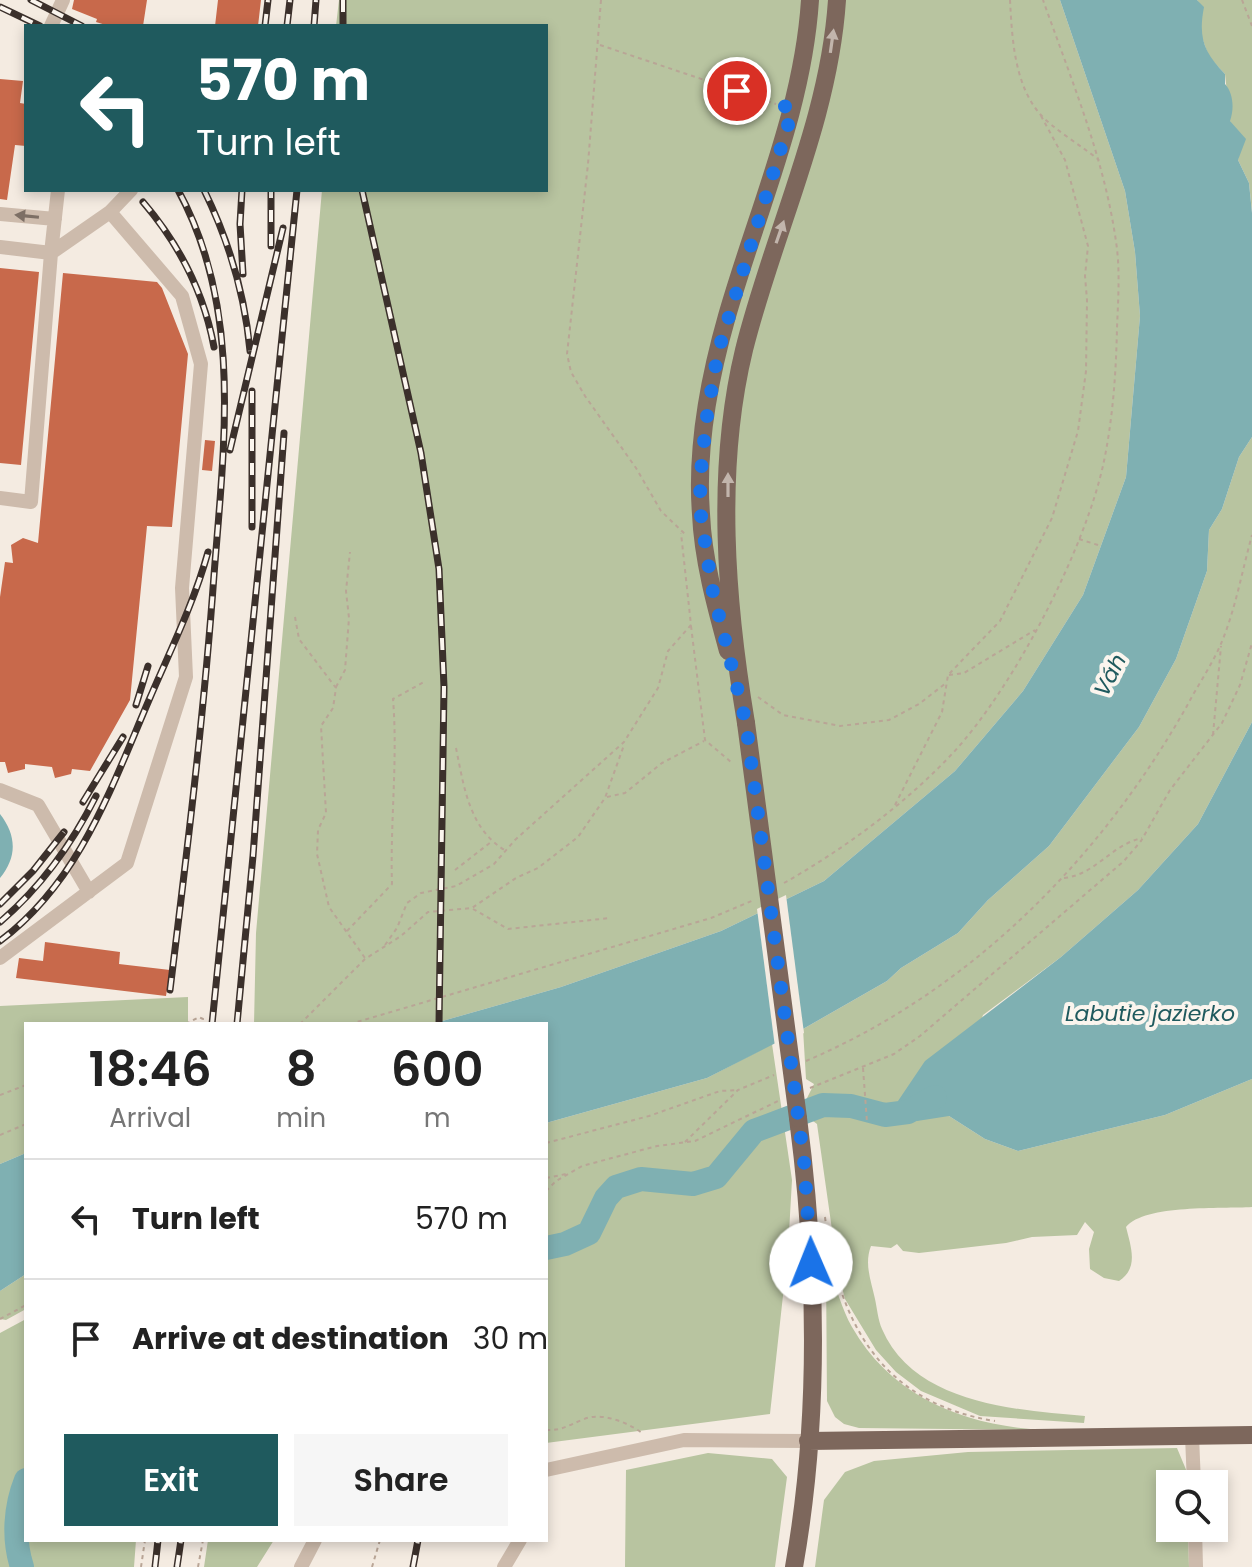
<!DOCTYPE html>
<html lang="en">
<head>
<meta charset="utf-8">
<style>
	:root { --surface:#fff; --page:#f6f6f6; --text:#222; --muted:#767676; --line:#e0e0e0; --accent:#1f5a5e }
	body { margin:0; font-family:Poppins,sans-serif; background:var(--page); color:var(--text); height:100vh; display:flex; flex-direction:column; font-size:30px; white-space:nowrap }
	* { box-sizing:border-box; margin:0 }
	p { font-size:26px; color:var(--muted) }
	.icon { flex:none; width:44px; height:44px; fill:none; stroke:currentColor; stroke-width:2; stroke-linecap:round; stroke-linejoin:round }
	.map { position:relative; flex:1; overflow:hidden }
	.sheet { position:absolute; left:24px; top:1022px; width:524px; height:520px; display:flex; flex-direction:column; background:var(--surface); border-radius:0px; box-shadow:0 4px 12px #0003 }
	.sheet>* { flex:none }
	.top-card { position:absolute; left:24px; top:24px; width:524px; height:168px; border-radius:0px; box-shadow:0 4px 12px #0003; background:#1f5a5e; color:#fff; overflow:hidden }
	.fabs { position:absolute; left:1156px; top:1470px; display:grid; gap:16px }
	.fabs a { display:grid; place-items:center; width:72px; height:72px; border-radius:0px; background:var(--surface); box-shadow:0 4px 12px #0003; font-size:40px }
	.pin { position:absolute; display:grid; place-items:center; width:68px; height:68px; color:#fff; margin:-34px; border:4px solid #fff; border-radius:50%; box-shadow:0 2px 8px #0007 }
	.me { position:absolute; width:88px; margin:-44px; rotate:359deg; stroke-linejoin:round; filter:drop-shadow(0 0 6px #0008) }
	.turn { display:flex; align-items:center; gap:28px; height:168px; padding:0 40px; font-size:36px }
	.turn .icon { width:104px; height:104px; stroke-width:2.5 }
	.turn b { display:block; font-size:56px; line-height:68px }
	.eta { display:flex; justify-content:space-evenly; align-items:center; height:136px; text-align:center }
	.eta b { font-size:48px; font-weight:600; line-height:56px }
	.primary-button { display:flex; gap:16px; margin-top:auto; padding:16px 40px }
	.primary-button a { flex:1; height:92px; border-radius:0px; background:var(--accent); color:#fff; font-size:32px; font-weight:600; line-height:92px; text-align:center }
	.primary-button a+a { background:var(--page); color:var(--text) }
	ul { padding:0; list-style:none }
	li { display:flex; align-items:center; gap:24px; height:120px; padding:0 40px; border-top:2px solid var(--line) }
	li div { flex:1 }
	li b { display:block; font-size:30px }
	li em { font-style:normal }
	.map>svg:first-child { display:block }
</style>
</head>
<body>
<div class="map">
<svg width="1252" height="1567" viewBox="0 0 1252 1567">
	<rect width="100%" height="100%" fill="#f4ebe1"/>
	<path fill="#b8c4a0" d="M339,0H1060L1125,191L1135,252L1140,316L1126,477L1083,595L1023,691L955,771L824,881L721,931L561,987L432,1024H254L256,933L322,190H546V26H336Z
		M1197,0H1252V212L1249,183L1238,160L1239,150L1230,121L1225,74L1209,57L1199,29L1203,8Z
		M1252,437V722L1198,824L1138,890L1061,957L983,1015L949,1116L985,1139L1018,1151L1165,1115L1252,1079V1207C1222,1209 1145,1204 1126,1227C1131,1247 1139,1268 1119,1281L1104,1278L1090,1269L1089,1249L1094,1232L1085,1222L1077,1235L1032,1237L1006,1243L919,1253L903,1251L897,1244L891,1248L871,1246C864,1264 871,1280 875,1299C877,1308 878,1320 882,1329C914,1404 1016,1410 1085,1416L1084,1423L980,1416L921,1391L896,1372L876,1350L845,1299L838,1272L817,1124L813,1121L816,1111L807,1098L814,1084L806,1079L803,1029L887,981L901,968L958,933L988,900L1049,846L1139,727L1176,659L1207,571L1209,530L1222,509L1239,457Z
		M188,997V1024H26V1153L0,1164V1006Z
		M772,1044L792,1180L788,1250L770,1414L546,1443V1123L707,1078Z
		M826,1266C836,1283 841,1308 852,1327C893,1399 967,1426 1045,1430L859,1428L844,1424L835,1417L827,1401Z
		M26,1274V1309L6,1320L0,1319V1291Z
		M26,1319V1540H136L134,1567H0V1333Z
		M1177,1448L1187,1472V1484H1170V1528H1188L1189,1567H815L824,1500L845,1472L874,1461L968,1452Z
		M708,1453L772,1459L787,1477L775,1567H625L626,1470Z
		M208,1540H274L257,1567H204Z"/>
	<path fill="#7fb0b2" d="M1060,0H1197L1204,7C1198,38 1204,52 1225,74V84C1234,94 1234,110 1230,121L1246,139L1238,160L1249,183L1252,213V437L1239,457L1222,509L1209,530L1207,571L1176,659L1139,727L1049,846L988,900L958,933L901,968L887,981L803,1029L707,1078L546,1123V1024H432L561,987L721,931L824,881L955,771L1023,691L1083,595L1126,477L1140,316L1135,252L1125,191Z
		M1252,722V1079L1165,1115L1018,1151L985,1139L949,1116L917,1121L898,1101L925,1061L1061,957L1138,890L1198,824Z
		M0,814C17,836 17,857 0,878Z
		M26,1153V1274L0,1291V1164Z"/>
	<path fill="#f4ebe1" d="M786,895L804,1033L775,1047L757,909Z"/>
	<g fill="none" stroke-linecap="round" stroke-linejoin="round">
		<path stroke="#7fb0b2" stroke-width="24" d="M546,1248L565,1244L589,1233L606,1198L616,1187L641,1179L693,1184L716,1177L754,1131L823,1105L851,1106L885,1115L908,1112L935,1097
			M22,1567C13,1539 15,1507 26,1480"/>
	</g>
	<path fill="#c8694b" d="M74,0H147L143,26H109L96,22L97,19L72,9Z
		M218,0H261L258,26H215Z
		M0,79L23,81L20,103L26,104V146L15,145L7,200L0,199Z
		M0,268L39,272L21,465L0,463Z
		M63,273L157,282L162,288L188,354L172,527L147,526L130,700L90,771L72,769L71,774L55,778L52,767L25,764V769L8,773L5,762H0V597L5,562L13,563L11,545L23,538L38,543Z
		M205,440L215,441L212,471L202,470Z
		M45,942L120,952L119,964L170,970L166,996L16,978L19,958L43,961Z"/>
	<g fill="none" stroke-linecap="round" stroke-linejoin="round">
		<path stroke="#b9a596" stroke-width="2" stroke-dasharray="4 4" stroke-linecap="butt" d="M601,0L588,164L567,354L571,372L585,396L636,468L661,511L687,536
			M1010,0C1012,37 1014,84 1040,114C1052,128 1083,147 1099,160
			M1242,0L1252,26
			M600,45L776,104
			M1079,539L1101,546
			M295,617L299,639L336,688L333,708L321,726L326,813L318,830L317,854L329,907L365,958
			M691,626L705,740L731,762
			M949,675L964,673L1035,630
			M336,687L345,670L349,618L346,591L350,552
			M758,697L783,715L840,726L889,720L919,704L946,683
			M1213,735L1221,646
			M456,748C464,787 469,829 506,851
			M607,797L625,793L662,763L704,741
			M895,805L942,712L948,675L1000,621L1052,518L1078,431L1086,371L1087,300L1085,276L1088,246L1065,160L1040,114
			M455,870L491,842
			M1064,878C1095,875 1111,845 1142,838
			M784,883C844,849 904,805 952,754C1013,689 1086,548 1104,461C1113,417 1116,373 1117,328C1118,302 1120,275 1117,249C1106,162 1072,82 1043,0
			M473,909L508,929L610,918
			M347,931L392,884C390,822 398,761 393,699L424,682
			M385,945L397,928L407,903L421,893L456,886L494,864L515,840L624,742L658,688L668,651L691,625L681,533
			M186,1024L199,1017L203,1019L202,1024
			M300,1024L365,959L401,936L428,912L472,908L516,878L538,868L578,837L605,798L624,745
			M350,1024L711,918L754,900
			M806,1061C970,991 1101,859 1188,704C1198,685 1211,666 1220,646C1235,612 1242,571 1252,535
			M863,1068L867,1122
			M810,1088L894,1054L920,1036L1124,861L1141,841L1170,790L1222,723L1240,685L1252,643
			M0,1095L26,1085
			M0,1135L26,1124
			M685,1142L738,1090L774,1075
			M546,1143L649,1116L720,1091L737,1090
			M546,1178L566,1174
			M546,1191L556,1181L582,1166L657,1146L695,1141L778,1101
			M825,1217C838,1322 881,1403 995,1421
			M0,1319L26,1305
			M546,1430C561,1431 569,1425 582,1420C600,1411 627,1422 642,1433
			M141,1567L145,1540
			M198,1567L203,1540
			M372,1567L380,1540"/>
		<path stroke="#cdbbac" stroke-width="14" d="M51,26L63,0
			M58,190L51,253L110,212L131,190
			M0,214L55,219
			M0,247L51,253L31,502L0,498
			M0,790L38,805L89,892
			M0,958L127,863L186,677L182,588L201,364L182,296L110,212
			M1192,1436L1194,1484
			M546,1470L684,1440L808,1441
			M1195,1528L1196,1567
			M301,1567L315,1540
			M504,1567L520,1540"/>
		<path stroke="#7d675c" stroke-width="18" d="M728,651C716,607 703,560 701,514C696,449 709,379 727,316C757,211 803,110 810,0
			M746,723C726,603 715,470 744,350C773,233 829,122 837,0
			M808,1441L1252,1435
			M794,1567C820,1420 817,1265 798,1118"/>
		<defs>
			<path id="rail" d="M31,0L82,26
				M343,0V26
				M0,7L40,26
				M265,26L268,0
				M287,26L290,0
				M314,26L316,0
				M204,190C228,239 245,296 250,351
				M242,190L240,224L243,274
				M362,190L421,453L439,569L444,687L439,1024
				M143,202C179,244 204,293 214,347
				M271,246V190
				M252,391V527
				M230,450L283,228
				M136,705L148,666
				M83,802L123,737
				M0,904L33,871L64,832
				M0,922C41,887 72,844 96,796
				M0,941C80,881 111,788 149,700C170,651 194,603 208,552
				M170,990C187,852 204,714 214,575C224,445 243,309 178,190
				M212,1024L297,190
				M237,1024L253,856L284,433
				M155,1567L158,1540
				M177,1567L181,1540
				M413,1567L418,1540"/>
		</defs>
		<use href="#rail" stroke="#3b302b" stroke-width="7"/>
		<use href="#rail" stroke="#fbf5ee" stroke-width="4" stroke-dasharray="12" stroke-linecap="butt"/>
		<path stroke="#7d675c" stroke-width="18" d="M746,723L798,1118"/>
	</g>
	<defs><path id="oneway-solid" d="M-6-.8H1V-3.2L6.5 0L1 3.2V.8H-6Z" transform="scale(2)"/></defs>
	<g fill="#c2b5ac">
		<use href="#oneway-solid" transform="translate(832 41) rotate(-82)"/>
		<use href="#oneway-solid" transform="translate(780 232) rotate(-71)"/>
		<use href="#oneway-solid" transform="translate(728 485) rotate(-90)"/>
	</g>
	<use fill="#7d6f65" href="#oneway-solid" transform="translate(27 216) rotate(-174)"/>
	<g fill="none" stroke-linecap="round" stroke-linejoin="round">
		<path stroke="#1a73e8" stroke-width="14" stroke-dasharray="0 25.2" d="M737,91L793,109L718,352L706,422L700,481L701,516L712,588L746,723L804,1161L811,1263"/>
	</g>
	<g text-anchor="middle" dominant-baseline="central" stroke-width="8" stroke-linejoin="round" paint-order="stroke">
		<g font-size="22" font-style="italic" fill="#1f5a5e" stroke="#fbf5ee">
			<text transform="translate(1110 675) rotate(-63)">Váh</text>
			<text x="1150" y="1013">Labutie jazierko</text>
		</g>
	</g>
</svg>
<div class="fabs">
<a><svg class="icon" aria-label="search" viewBox="0 0 24 24"><circle cx="10" cy="10" r="6"/><path d="M15 15l6 6"/></svg></a>
</div>
<div class="pin" style="left:737px;top:91px;background:#d93025"><svg class="icon" aria-label="arrive" viewBox="0 0 24 24"><path d="M6 21V4h12l-3 4 3 4H6"/></svg></div>
<svg class="me" style="left:811px;top:1263px" viewBox="-20 -20 40 40"><circle r="19" fill="#fff"/><path d="M0-13L10 11 0 6-10 11z" fill="#1a73e8"/></svg>
<div class="top-card">
<div class="turn"><svg class="icon" aria-label="left" viewBox="0 0 24 24"><path d="M17 20v-9H6M10 6l-5 5 5 5"/></svg><div><b>570 m</b>Turn left</div></div>
</div>
<section class="sheet">
<div class="eta">
<div><b>18:46</b><p>Arrival</p></div>
<div><b>8</b><p>min</p></div>
<div><b>600</b><p>m</p></div>
</div>
<ul>
<li><svg class="icon" aria-label="left" viewBox="0 0 24 24"><path d="M17 20v-9H6M10 6l-5 5 5 5"/></svg><div><b>Turn left</b></div><em>570 m</em></li>
<li><svg class="icon" aria-label="arrive" viewBox="0 0 24 24"><path d="M6 21V4h12l-3 4 3 4H6"/></svg><div><b>Arrive at destination</b></div><em>30 m</em></li>
</ul>
<div class="primary-button"><a>Exit</a><a>Share</a></div>
</section>
</div>
</body>
</html>
